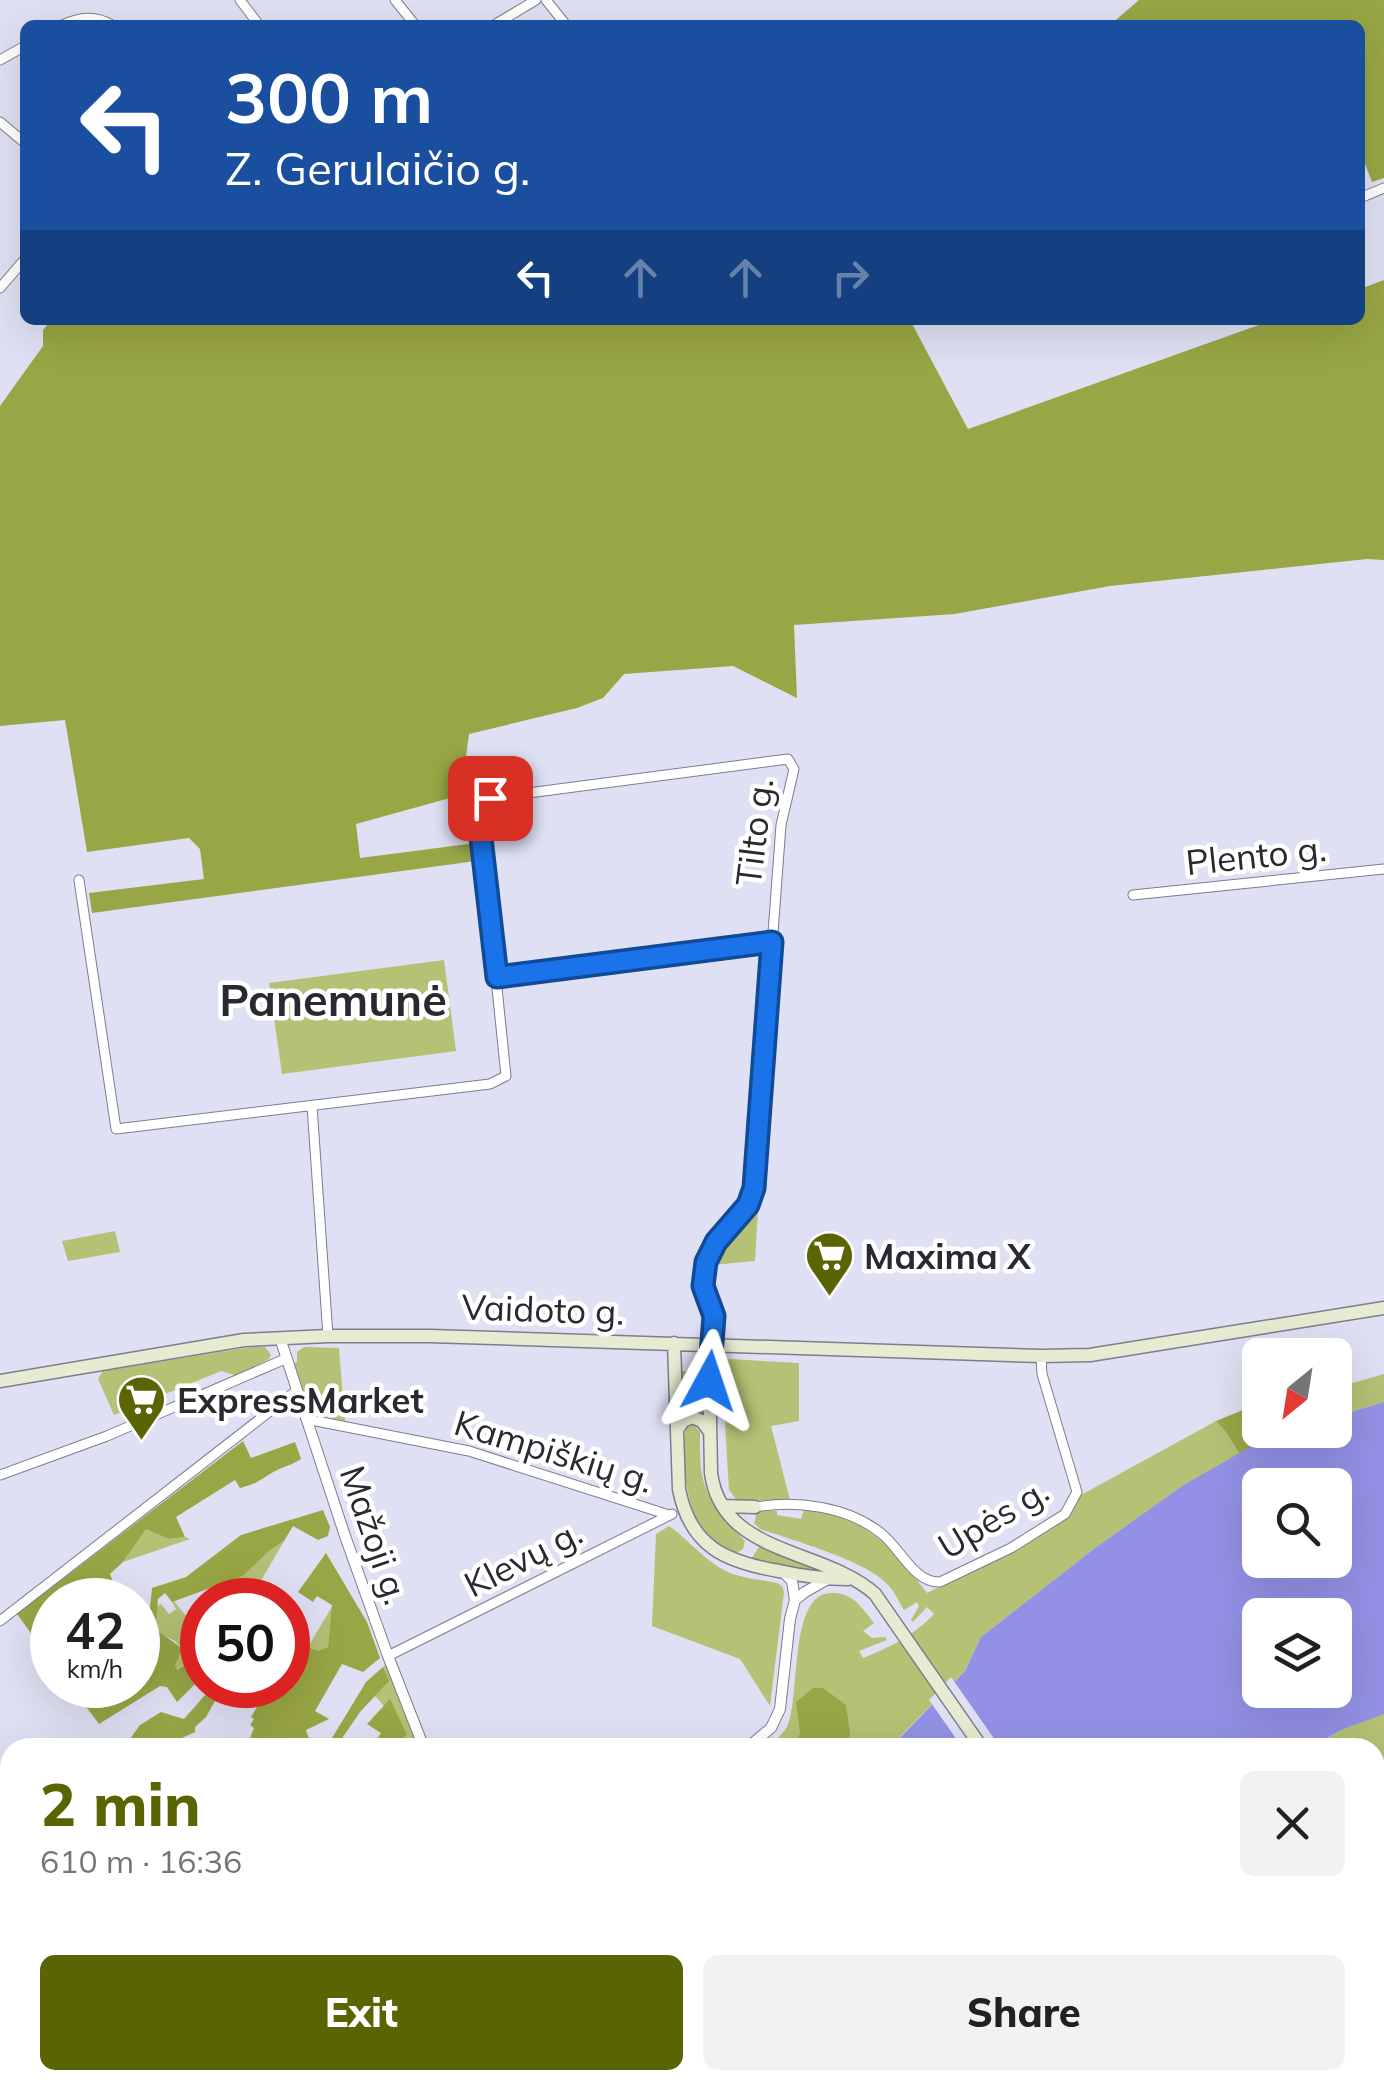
<!DOCTYPE html>
<html lang="en">
<head>
<meta charset="utf-8">
<style>
	:root { --surface:#fff; --page:#f2f2f2; --text:#202124; --muted:#757577; --accent:#5b6403 }
	body { margin:0; font-family:Mulish,sans-serif; background:var(--page); color:var(--text); height:100vh; display:flex; flex-direction:column; font-size:38px; white-space:nowrap }
	* { box-sizing:border-box; margin:0 }
	p { font-size:32px; color:var(--muted) }
	.icon { flex:none; width:55px; height:55px; fill:none; stroke:currentColor; stroke-width:2; stroke-linecap:round; stroke-linejoin:round }
	.map { position:relative; flex:1; overflow:hidden }
	.sheet { position:absolute; left:0px; top:1738px; width:1385px; height:352px; display:flex; flex-direction:column; background:var(--surface); border-radius:30px 30px 0 0; box-shadow:0 10px 40px #0002 }
	.sheet>* { flex:none }
	.guide { position:absolute; left:20px; top:20px; width:1345px; height:305px; border-radius:15px; box-shadow:0 10px 40px #0002; background:#1a4fa0; color:#fff; overflow:hidden }
	.needle { width:65px; rotate:210deg }
	.buttons { position:absolute; left:1242px; top:1338px; display:grid; gap:20px }
	.buttons a { display:grid; place-items:center; width:110px; height:110px; border-radius:15px; background:var(--surface); box-shadow:0 10px 40px #0002; font-size:50px }
	.speed { position:absolute; left:30px; top:1578px; display:flex; gap:20px; font-size:50px; font-weight:700; text-align:center }
	.speed>* { display:grid; place-content:center; width:130px; height:130px; border-radius:50%; background:var(--surface); box-shadow:0 10px 40px #0002; line-height:1 }
	.speed small { font-size:25px; font-weight:400 }
	.speed .limit { border:15px solid #d22; background:#fff; color:#111 }
	.pin { position:absolute; display:grid; place-items:center; width:85px; height:85px; color:#fff; margin:-42px; border-radius:20px; box-shadow:0 5px 15px #0006 }
	.me { position:absolute; width:110px; margin:-55px; rotate:5deg; stroke-linejoin:round; filter:drop-shadow(0 0 8px #0008) }
	.turn { display:flex; align-items:center; gap:35px; height:210px; padding:0 40px; font-size:45px }
	.turn .icon { width:130px; height:130px; stroke-width:2.5 }
	.turn b { display:block; font-size:70px; line-height:85px }
	.lanes { display:flex; align-items:center; height:95px; padding:0 40px; background:#0003; justify-content:center; gap:50px; direction:ltr }
	.lanes .off { opacity:.35 }
	.round { display:grid; place-items:center; flex:none; width:105px; height:105px; border-radius:15px; background:var(--page) }
	.overview { display:flex; align-items:center; justify-content:space-between; height:170px; padding:0 40px }
	h1 { font-size:60px; font-weight:800; line-height:75px; color:var(--accent) }
	.primary-button { display:flex; gap:20px; margin-top:auto; padding:20px 40px }
	.primary-button a { flex:1; height:115px; border-radius:15px; background:var(--accent); color:#fff; font-size:40px; font-weight:800; line-height:115px; text-align:center }
	.primary-button a+a { background:var(--page); color:var(--text) }
	.map>svg:first-child { display:block }
</style>
</head>
<body>
<div class="map">
<svg width="1384" height="2088" viewBox="0 0 1384 2088">
	<rect width="100%" height="100%" fill="#dfe0f3"/>
	<path fill="#b5c175" d="M444,960L456,1051L282,1074L269,983Z
		M759,1192L755,1261L713,1265L717,1249L751,1213Z
		M115,1231L120,1252L68,1261L62,1241Z
		M251,1347H265L271,1355L269,1359L237,1376L221,1371L114,1415L98,1379L103,1371Z
		M304,1347L339,1348L345,1422L310,1412L294,1364L297,1362V1352Z
		M729,1359L799,1363V1421L771,1426L790,1500L742,1501L736,1499L729,1490L722,1372L724,1364Z
		M681,1371H703V1414L694,1411L683,1414Z
		M1384,1374V1402L1335,1417V1388Z
		M1216,1421L1226,1432L1240,1455L1182,1486L1095,1548L981,1637L965,1671L890,1747H757L772,1737L777,1740C780,1735 784,1732 787,1727C801,1697 788,1594 831,1593C853,1592 862,1608 874,1623L863,1631L872,1638L885,1637L887,1640L859,1651L863,1658C891,1647 913,1636 934,1614L927,1607L913,1622L911,1620L919,1606L917,1602L904,1610C899,1602 894,1590 886,1583C866,1561 790,1539 760,1529L754,1523L756,1517L755,1514L760,1511H777V1515L801,1519L804,1509C867,1517 891,1546 927,1593L1008,1552L1065,1517L1081,1495Z
		M688,1425H694L700,1432C700,1470 699,1485 723,1517C729,1526 738,1533 745,1541L743,1549L737,1553C694,1545 685,1492 684,1456C684,1445 683,1436 688,1425Z
		M669,1526C691,1541 709,1567 736,1575C749,1579 764,1580 777,1583L782,1586L784,1592L770,1706L740,1659L652,1626L656,1534Z
		M146,1528L169,1539L185,1537L190,1539L123,1562Z
		M284,1541L258,1586L244,1600H226L217,1585L243,1576L269,1551Z
		M759,1547L824,1569L823,1572L750,1561Z
		M174,1601L190,1621L202,1614V1652L176,1670L175,1665L183,1649L175,1641L158,1632L147,1651L139,1635L156,1625L157,1606L161,1604L169,1614L176,1609L172,1602Z
		M333,1605L328,1647L318,1651L308,1647Z
		M387,1663L417,1746L398,1747L407,1734L390,1700L384,1706L375,1696L388,1681L383,1667Z
		M1380,1714H1384V1897L1375,1900V1748H1312L1341,1730Z
		M86,2080H164L153,2088H73Z"/>
	<path fill="#99a645" d="M1139,0H1384V178L1372,182L1360,151V25H1110Z
		M1384,280V560L1367,559L1110,586L955,614L794,625L797,698L733,666L624,674L603,698L577,708L469,734L461,795L356,824L360,858L476,843V861L92,913L89,893L204,879L200,849L189,838L87,852L65,720L0,726V406L43,346V330L51,320H910L968,429L1273,320H1360V289Z
		M1260,1403V1409L1255,1415L1264,1439L1240,1455L1226,1432L1216,1421Z
		M243,1441L251,1458L295,1442L301,1459C291,1466 280,1467 270,1474C257,1482 256,1484 240,1488L235,1480L176,1517L185,1537L169,1539L146,1529L123,1562L110,1574L116,1590L101,1595L87,1585L78,1600H52V1611L45,1614L50,1630L38,1643L17,1614Z
		M323,1510L330,1527L328,1536L318,1540L293,1526L284,1541L269,1551L243,1576L172,1602L165,1593L158,1599L156,1625L138,1636V1624L149,1618L152,1588L186,1577L241,1535Z
		M326,1553L367,1622L380,1658L363,1672L342,1664L315,1711L329,1719L306,1730L312,1747H233L235,1743L241,1747L244,1742L248,1743L254,1728L250,1725L254,1719L251,1717L265,1694L269,1696L272,1685H288L289,1660L297,1665L308,1647L318,1651L328,1647L332,1605L317,1596L313,1602L298,1592Z
		M158,1631L183,1649L175,1665L177,1670L202,1652V1677L177,1702L167,1687L160,1686L99,1724L81,1700L113,1685H138V1673L148,1666L142,1653L147,1651Z
		M383,1667L389,1681L360,1712L336,1747L329,1743L366,1682Z
		M214,1685H224L206,1717L195,1727V1732L162,1747H124L140,1725L161,1712L184,1719Z
		M813,1688H823L846,1705L850,1733L847,1747H796L800,1732L796,1702Z
		M390,1699L407,1734L398,1747H372L381,1733L367,1724Z
		M903,2080H1041L1049,2088H893Z"/>
	<path fill="#9391e5" fill-rule="evenodd" d="M1384,1402V1714L1341,1730L1312,1747L890,1748L965,1671L981,1637L1095,1548L1182,1486L1264,1439L1294,1430H1335V1417ZM1260,1485H1335V1560H1260ZM1260,1615H1335V1690H1260Z
		M164,2080H863L847,2088H153Z"/>
	<path fill="#dfe0f3" d="M951,1677L1000,1747H962L929,1700Z"/>
	<g fill="none" stroke-linecap="round" stroke-linejoin="round">
		<defs>
			<path id="minor" d="M240,0L259,25
				M395,0L415,25
				M546,0L566,25
				M62,25C80,17 95,15 112,25
				M494,25L536,0
				M0,60L25,46
				M0,122L25,143
				M1360,198L1384,188
				M0,288L25,259
				M79,880L116,1129L490,1084L506,1076L479,812L481,802L490,798L788,759L794,769L781,825L754,1188C747,1218 716,1231 706,1259C698,1284 708,1291 713,1313C715,1323 713,1334 712,1344
				M1133,895L1384,869
				M497,977L772,942
				M312,1106L328,1336
				M306,1419L469,1451L669,1515
				M0,1475L107,1436L285,1359
				M755,1507C796,1500 848,1506 882,1534C900,1548 914,1583 940,1582L1011,1548L1065,1514L1077,1492L1042,1374L1041,1356
				M0,1621L296,1391
				M388,1656L672,1514
				M1375,1918L1384,1915
				M1150,2080L1151,2088
				M1095,2088L1121,2080"/>
			<path id="tertiary" d="M280,1338L345,1536L388,1656L424,1748
				M795,1600L805,1592L828,1579
				M747,1748L771,1728L780,1709L790,1619L795,1600L792,1581L784,1573
				M62,2088L75,2080"/>
			<path id="secondary" d="M674,1343L679,1489C690,1547 726,1562 779,1571C802,1576 825,1579 848,1579
				M712,1344L709,1365L711,1473C722,1556 824,1548 875,1594L982,1748
				M0,1381L244,1340L328,1336H430L1041,1356L1090,1355L1384,1308
				M677,1430L683,1421L692,1417L702,1421L710,1432
				M723,1506L755,1507
				M1176,2080L1177,2088"/>
		</defs>
		<use href="#minor" stroke="#7c7d8e" stroke-width="11"/>
		<use href="#tertiary" stroke="#7c7d8e" stroke-width="12"/>
		<use href="#secondary" stroke="#7c7d8e" stroke-width="15"/>
		<use href="#minor" stroke="#fff" stroke-width="9"/>
		<use href="#tertiary" stroke="#fff" stroke-width="10"/>
		<use href="#secondary" stroke="#e7ebd1" stroke-width="12"/>
	</g>
	<g fill="none" stroke-linecap="round" stroke-linejoin="round">
		<defs>
			<path id="route" d="M490,798L481,802L478,812L497,977L772,942L754,1188L748,1205L716,1242L706,1262L703,1286L714,1316L709,1381"/>
		</defs>
		<use href="#route" stroke="#114b97" stroke-width="25"/>
		<use href="#route" stroke="#1a73e8" stroke-width="18"/>
	</g>
	<defs>
		<symbol id="supermarket-pin" viewBox="-11 -11 22 30"><path d="M0 17L-7.5 6A9.5 9.5 0 1 1 7.5 6Z" fill="#5b6403" stroke="#fff"/><path d="M-6-5.5h2.5l.6 2H6L4.5 2H-2.5L-4.4-4H-6ZM-1.5 3.2a1.3 1.3 0 1 0 .1 0ZM3 3.2a1.3 1.3 0 1 0 .1 0Z" fill="#fff"/></symbol>
	</defs>
	<g fill-rule="evenodd">
		<use href="#supermarket-pin" x="802" y="1228" width="55" height="75"/>
		<use href="#supermarket-pin" x="114" y="1372" width="55" height="75"/>
	</g>
	<g text-anchor="middle" dominant-baseline="central" stroke-width="9" stroke-linejoin="round" paint-order="stroke">
		<g font-size="35" fill="#292930" stroke="#fff">
			<text transform="translate(754 832) rotate(-83)">Tilto g.</text>
			<text transform="translate(1256 855) rotate(-6)">Plento g.</text>
			<text transform="translate(543 1309) rotate(2)">Vaidoto g.</text>
			<text transform="translate(554 1451) rotate(17)">Kampiškių g.</text>
			<text transform="translate(993 1518) rotate(-31)">Upės g.</text>
			<text transform="translate(375 1535) rotate(71)">Mažoji g.</text>
			<text transform="translate(523 1558) rotate(-27)">Klevų g.</text>
		</g>
		<g font-size="35" font-weight="bold" fill="#292930" stroke="#fff" text-anchor="start">
			<text x="864" y="1256">Maxima X</text>
			<text x="177" y="1400">ExpressMarket</text>
		</g>
		<g font-size="45" font-weight="bold" fill="#292930" stroke="#fff">
			<text x="333" y="999">Panemunė</text>
		</g>
	</g>
</svg>
<div class="buttons">
<a><svg class="needle" viewBox="-14 -14 28 28"><path d="M0-13l5 13h-10z" fill="#e53935"/><path d="M0 13l5-13h-10z" fill="#757577"/></svg></a>
<a><svg class="icon" aria-label="search" viewBox="0 0 24 24"><circle cx="10" cy="10" r="6"/><path d="M15 15l6 6"/></svg></a>
<a><svg class="icon" aria-label="layers" viewBox="0 0 24 24"><path d="M12 4l9 5-9 5-9-5zM3 14l9 5 9-5"/></svg></a>
</div>
<div class="speed"><div>42<small>km/h</small></div><div class="limit">50</div></div>
<div class="pin" style="left:490px;top:798px;background:#d93025"><svg class="icon" aria-label="arrive" viewBox="0 0 24 24"><path d="M6 21V4h12l-3 4 3 4H6"/></svg></div>
<svg class="me" style="left:709px;top:1381px" viewBox="-20 -20 40 40"><path d="M0-17L14 15 0 8-14 15z" fill="#1a73e8" stroke="#fff" stroke-width="4"/></svg>
<div class="guide">
<div class="turn"><svg class="icon" aria-label="left" viewBox="0 0 24 24"><path d="M17 20v-9H6M10 6l-5 5 5 5"/></svg><div><b>300 m</b>Z. Gerulaičio g.</div></div>
<div class="lanes"><svg class="icon" aria-label="left" viewBox="0 0 24 24"><path d="M17 20v-9H6M10 6l-5 5 5 5"/></svg><svg class="icon off" aria-label="ahead" viewBox="0 0 24 24"><path d="M12 20V5M6 11l6-6 6 6"/></svg><svg class="icon off" aria-label="ahead" viewBox="0 0 24 24"><path d="M12 20V5M6 11l6-6 6 6"/></svg><svg class="icon off" aria-label="right" viewBox="0 0 24 24"><path d="M7 20v-9h11M14 6l5 5-5 5"/></svg></div>
</div>
<section class="sheet">
<div class="overview"><div><h1>2 min</h1><p>610 m · 16:36</p></div><a class="round"><svg class="icon" aria-label="close" viewBox="0 0 24 24"><path d="M6 6l12 12M18 6L6 18"/></svg></a></div>
<div class="primary-button"><a>Exit</a><a>Share</a></div>
</section>
</div>
</body>
</html>
